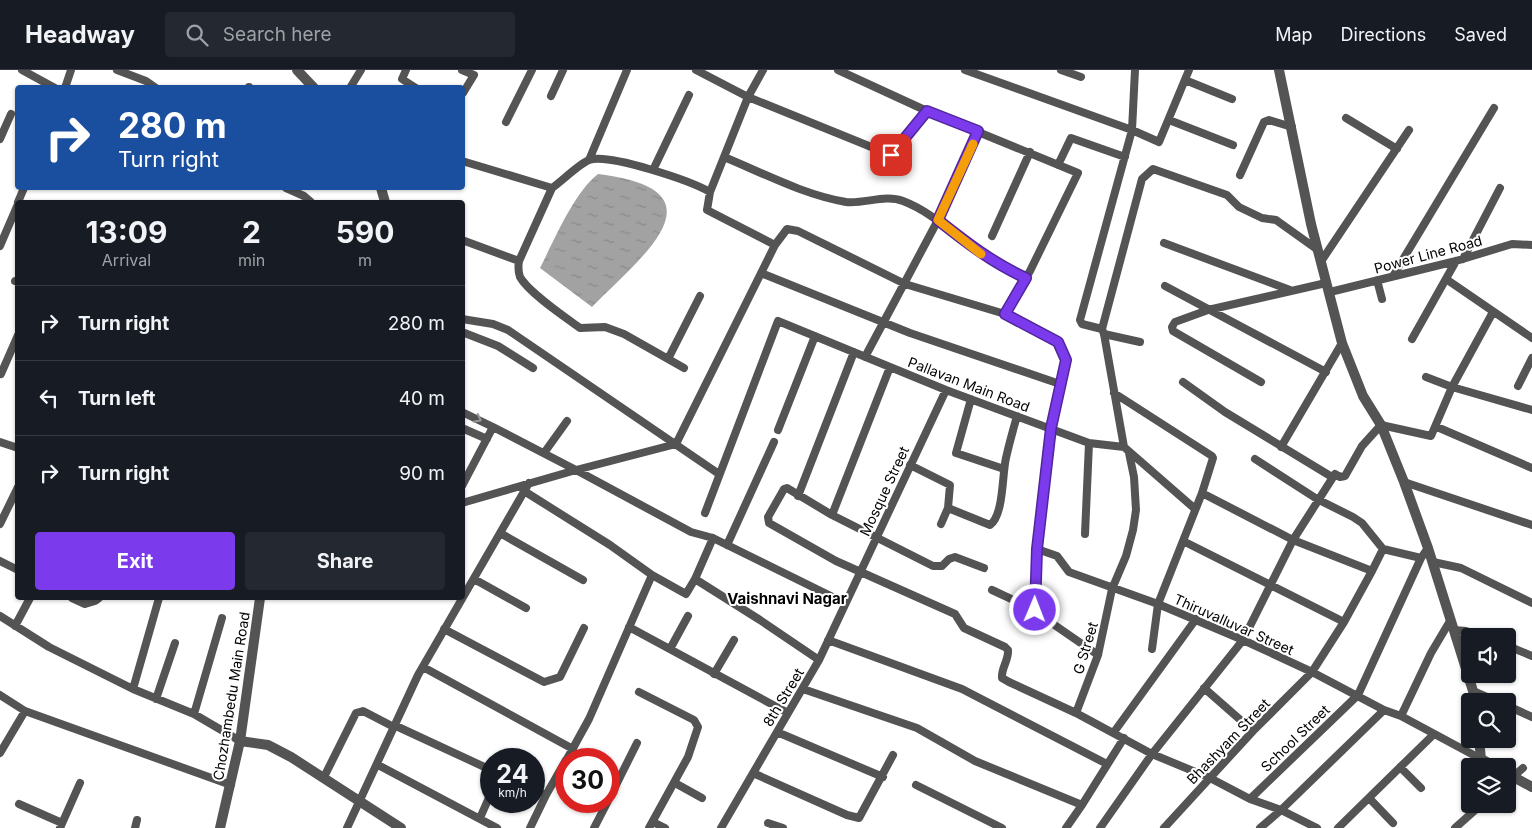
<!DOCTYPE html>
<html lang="en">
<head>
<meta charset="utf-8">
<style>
	:root { --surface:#171b24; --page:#242831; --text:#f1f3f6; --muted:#9ea1a6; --line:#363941; --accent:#7c3aed }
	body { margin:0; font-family:Inter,sans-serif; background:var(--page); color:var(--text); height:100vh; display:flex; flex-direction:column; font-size:19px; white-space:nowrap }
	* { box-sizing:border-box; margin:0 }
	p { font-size:16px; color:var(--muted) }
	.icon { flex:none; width:28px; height:28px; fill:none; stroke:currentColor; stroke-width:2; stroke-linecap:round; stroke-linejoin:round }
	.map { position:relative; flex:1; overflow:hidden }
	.details { position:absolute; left:15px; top:130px; width:450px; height:400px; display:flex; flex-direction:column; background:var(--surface); border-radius:5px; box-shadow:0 1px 4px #0004 }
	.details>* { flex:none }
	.banner { position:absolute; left:15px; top:15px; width:450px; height:105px; border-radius:5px; box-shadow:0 1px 4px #0004; background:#1a4fa0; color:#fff; overflow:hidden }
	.controls { position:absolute; left:1461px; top:558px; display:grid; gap:10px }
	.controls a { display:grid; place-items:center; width:55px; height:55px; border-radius:5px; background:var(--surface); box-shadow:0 1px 4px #0004; font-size:25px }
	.speed { position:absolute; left:480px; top:678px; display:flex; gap:10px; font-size:25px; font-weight:700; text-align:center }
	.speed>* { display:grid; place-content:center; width:65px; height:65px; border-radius:50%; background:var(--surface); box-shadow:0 1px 4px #0004; line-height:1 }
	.speed small { font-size:12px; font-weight:400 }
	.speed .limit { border:8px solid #d22; background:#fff; color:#111 }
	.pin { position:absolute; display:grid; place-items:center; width:42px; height:42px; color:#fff; margin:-21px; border-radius:10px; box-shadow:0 2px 8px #0006 }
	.me { position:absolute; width:55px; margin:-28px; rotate:1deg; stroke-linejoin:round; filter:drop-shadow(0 0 4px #0008) }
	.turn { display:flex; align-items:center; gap:18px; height:105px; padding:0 20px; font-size:22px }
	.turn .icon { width:65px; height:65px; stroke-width:2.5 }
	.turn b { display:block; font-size:35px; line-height:42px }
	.eta { display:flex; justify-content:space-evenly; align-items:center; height:85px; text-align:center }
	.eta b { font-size:30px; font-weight:700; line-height:35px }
	.button { display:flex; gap:10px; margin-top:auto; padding:10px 20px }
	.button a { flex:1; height:58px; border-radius:5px; background:var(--accent); color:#fff; font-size:20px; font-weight:700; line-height:58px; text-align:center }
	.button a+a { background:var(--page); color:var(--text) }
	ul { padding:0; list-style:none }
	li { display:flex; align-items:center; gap:15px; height:75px; padding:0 20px; border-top:1px solid var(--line) }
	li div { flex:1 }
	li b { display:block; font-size:19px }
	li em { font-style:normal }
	header { display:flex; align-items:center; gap:30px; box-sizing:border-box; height:70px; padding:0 25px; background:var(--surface); border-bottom:1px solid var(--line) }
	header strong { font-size:24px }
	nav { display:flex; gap:28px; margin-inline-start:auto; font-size:18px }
	.search { width:350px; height:45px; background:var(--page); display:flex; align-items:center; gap:12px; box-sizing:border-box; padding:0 18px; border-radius:5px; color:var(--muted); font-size:19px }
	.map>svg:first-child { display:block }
</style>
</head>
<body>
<header>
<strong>Headway</strong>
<div class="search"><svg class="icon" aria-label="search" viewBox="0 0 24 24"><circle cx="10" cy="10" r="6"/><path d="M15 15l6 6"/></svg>Search here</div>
<nav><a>Map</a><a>Directions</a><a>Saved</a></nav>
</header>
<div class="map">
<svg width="1532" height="758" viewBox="0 0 1532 758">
	<defs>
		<pattern id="water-ripples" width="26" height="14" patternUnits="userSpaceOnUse" patternTransform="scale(1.25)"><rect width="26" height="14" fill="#a2a2a2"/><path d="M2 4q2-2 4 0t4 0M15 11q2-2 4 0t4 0" fill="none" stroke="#8a8a8a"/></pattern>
	</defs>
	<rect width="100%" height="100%" fill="#fff"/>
	<path fill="url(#water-ripples)" d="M598,104C730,120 640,188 592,237L540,198C555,169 573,124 598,104Z"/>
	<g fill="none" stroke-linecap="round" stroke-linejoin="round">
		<path stroke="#545454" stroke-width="8" d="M22,0L55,18
			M117,0L146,11L156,18
			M406,0L402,9L416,18
			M462,0L474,5L463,23
			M696,0L748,27L891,85L927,41
			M838,0L927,41L1078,103L1030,201L1005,244
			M965,0L1132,60L1159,72L1189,0
			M1061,0L1081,7
			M1185,10L1232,29
			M65,18L71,0
			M249,18V17
			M350,18L361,0
			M551,26L563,0
			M1346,48L1397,79
			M1169,50L1233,75
			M506,52L532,0
			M0,69L11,44
			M724,87C763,103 804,125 846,132C865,134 885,124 903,131C932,142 954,165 979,182C994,193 1010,200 1026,208
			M589,90L627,0
			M462,91L552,118C562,111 579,94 589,90C609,83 691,111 710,122L748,27L763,0
			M1058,95L1071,68L1125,87
			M653,100L689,25
			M1240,105L1264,52L1269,50L1292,57
			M286,118L304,126L311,132
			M710,122L707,140L775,175
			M18,132L24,118
			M992,166L1030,82
			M462,170L519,191L552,118
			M1164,173L1290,220
			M0,176L18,134
			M1463,189L1500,118
			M1322,190L1409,60
			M519,191C518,197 518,201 520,207C529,223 565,247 580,258L605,257L624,264L684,298
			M761,203L910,263L1060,314
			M1393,206L1494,38
			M1446,209L1532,268
			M1377,210L1382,229
			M15,211L18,212
			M1165,216L1326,302
			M1330,222L1456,191L1512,174L1532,175
			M462,249L493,254L508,260L719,404
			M1102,259L1142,109L1153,99L1227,125L1239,137L1262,148L1276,150L1318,180
			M462,262L498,276L533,298
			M1104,264L1140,272
			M1412,269L1456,191
			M865,287L938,150L978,61
			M668,289L700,226
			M1,304L18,265
			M1426,307L1452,317L1532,340
			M1183,312L1225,342L1332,407
			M1261,312L1173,261L1172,257L1175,252L1208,240L1326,213
			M1518,316L1532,288
			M1114,323L1212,386L1213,388L1202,423
			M971,329L956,383L1004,399
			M462,342L493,357
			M1437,357L1532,398
			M462,358L487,369
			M778,360L815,266
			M0,372L18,378
			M1124,377L1104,264L1102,259L1082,254L1080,250L1132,60L1135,0
			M1281,377L1342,273
			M544,383L567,351
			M1255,389L1317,429L1353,447L1362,453L1383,479
			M910,395L950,415L948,438L990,455C1004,445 1002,404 1006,388C1009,374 1013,360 1017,346
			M1404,412L1532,455
			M462,416L493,357L576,400L676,374L775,175L787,159L798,161L905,214L1005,244L1058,272L1066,290L1051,358L1037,479L1035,537L1040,545L1098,585
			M524,421L610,475L652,505L589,649L567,689
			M798,426L854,282
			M462,433L576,400L691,462L713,468L845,533
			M705,443L778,251L946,320L1089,373L1124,377L1194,438
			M832,445L890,297
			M0,454L18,417
			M941,454L948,438
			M500,463L583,510
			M1085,464L1089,373
			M1183,471L1344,552
			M727,475L774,372
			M1037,479L1057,486L1069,502L1158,534L1243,570L1312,602L1384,640
			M0,491L18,500
			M1433,492L1461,498L1532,533
			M984,498L955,487L949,489L942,496H933L832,445L787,418L784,419L768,447L769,453L836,491L955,544L964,558L1005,577L1008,580C1009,590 1001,598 1002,608L1009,612L1076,643L1152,684L1210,708L1250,729L1281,740L1384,640L1401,646L1481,689
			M1372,501L1383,479L1421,488
			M652,505L686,524L695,509L713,468
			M474,509L526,538
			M695,509L760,550L819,590
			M992,520L1035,540
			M72,528L85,534L95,531L99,528
			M0,546L49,577L133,619L194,644L240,671
			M15,556L30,528
			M629,557L788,643
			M444,559L544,612L560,607L584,558
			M1454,560L1466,561L1482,566
			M828,570L962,619L1107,694
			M1508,576L1532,586
			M670,579L688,546
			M1152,579L1158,534L1202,423L1293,470L1372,501L1344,552L1312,602L1253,661L1164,758
			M423,597L573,679
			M714,604L734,570
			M1204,618L1253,661
			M133,619L159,528
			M803,619L917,658L975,691L1082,735L1124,668
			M1473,621L1496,631
			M639,622L694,650L698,657L688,687L649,758
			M0,625L25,641L231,715
			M156,629L175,573
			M1508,636L1532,647
			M1076,643L1098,585L1112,519L1126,486L1133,460L1136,440L1134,407L1129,383
			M194,644L222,548
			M1401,646L1431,583L1450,551
			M396,656L491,700
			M777,662L883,707
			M1114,662L1196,549
			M0,683L25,641
			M378,695L497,758
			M1400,697L1421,718
			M753,703L847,745L859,748L893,685
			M324,707L356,643L363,641L390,655
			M1508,711L1523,698
			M675,713L702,728
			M916,715L1002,758
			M534,720L546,725L566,690
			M1369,728L1393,753
			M609,729L637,673
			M1250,729L1358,625L1421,488L1428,478
			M19,734L62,753
			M480,748L491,723
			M653,752L665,758
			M768,753L783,758
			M60,758L80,713
			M135,758L137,750
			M347,758L418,605L529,413
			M530,758L546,725
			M594,758L608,731
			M721,758L819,590L946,320
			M1066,758L1082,735
			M1100,758L1152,684L1243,570L1293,470L1335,404L1340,407L1345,406L1362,376L1381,355L1431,366L1452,317L1493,242
			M1260,758L1281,740L1317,758
			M1338,758L1433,665
			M1455,758L1482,734"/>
		<path stroke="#545454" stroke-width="10" d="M297,0L314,18
			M1279,0L1311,154L1342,273L1363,326L1381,355L1404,412L1428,478L1473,621L1474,631
			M381,118L385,132
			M1479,669L1481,689L1494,696
			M240,671L268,675L291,687L401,758
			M1508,704L1532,717
			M220,758L240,671L260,528"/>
	</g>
	<defs><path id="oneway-chevron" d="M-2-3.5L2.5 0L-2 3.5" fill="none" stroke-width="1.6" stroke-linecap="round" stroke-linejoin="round" transform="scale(1.25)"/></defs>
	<use stroke="#989898" href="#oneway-chevron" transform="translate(478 349) rotate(27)"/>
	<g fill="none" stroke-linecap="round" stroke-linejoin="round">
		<defs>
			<path id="route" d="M891,85L927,41L978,61L938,150C967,173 993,193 1026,208L1005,244L1058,272L1066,290L1051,358L1037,479L1035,540"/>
		</defs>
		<use href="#route" stroke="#51269a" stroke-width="12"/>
		<use href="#route" stroke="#7c3aed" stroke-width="9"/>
		<path stroke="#f59e0b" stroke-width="9" d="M973,74L938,150L981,184"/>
	</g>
	<g text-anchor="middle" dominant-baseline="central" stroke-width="4" stroke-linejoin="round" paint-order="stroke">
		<g font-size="14" fill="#000" stroke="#fff">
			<text transform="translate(1428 184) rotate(-15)">Power Line Road</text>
			<text transform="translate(969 314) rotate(21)">Pallavan Main Road</text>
			<text transform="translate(884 421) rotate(-65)">Mosque Street</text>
			<text transform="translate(1234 554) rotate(24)">Thiruvalluvar Street</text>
			<text transform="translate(1085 578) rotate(-73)">G Street</text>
			<text transform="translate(231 626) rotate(-81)">Chozhambedu Main Road</text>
			<text transform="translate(783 627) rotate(-59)">8th Street</text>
			<text transform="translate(1295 668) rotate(-44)">School Street</text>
			<text transform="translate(1228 671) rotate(-46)">Bhashyam Street</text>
		</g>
		<g font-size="15" font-weight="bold" fill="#000" stroke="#fff">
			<text x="787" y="528">Vaishnavi Nagar</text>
		</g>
	</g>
</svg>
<div class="controls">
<a><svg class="icon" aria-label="sound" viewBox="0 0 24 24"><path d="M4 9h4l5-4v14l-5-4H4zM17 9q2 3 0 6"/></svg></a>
<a><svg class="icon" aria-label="search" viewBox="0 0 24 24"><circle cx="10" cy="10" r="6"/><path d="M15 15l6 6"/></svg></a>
<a><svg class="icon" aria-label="layers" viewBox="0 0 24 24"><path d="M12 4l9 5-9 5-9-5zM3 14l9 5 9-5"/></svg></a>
</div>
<div class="speed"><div>24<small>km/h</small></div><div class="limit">30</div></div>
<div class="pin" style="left:891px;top:85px;background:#d93025"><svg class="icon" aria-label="arrive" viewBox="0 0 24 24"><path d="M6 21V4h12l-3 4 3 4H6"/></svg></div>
<svg class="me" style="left:1035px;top:540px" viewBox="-20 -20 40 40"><circle r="17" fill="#7c3aed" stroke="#fff" stroke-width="3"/><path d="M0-11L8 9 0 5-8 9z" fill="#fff"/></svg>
<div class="banner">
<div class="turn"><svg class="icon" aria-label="right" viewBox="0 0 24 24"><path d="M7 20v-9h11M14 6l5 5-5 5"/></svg><div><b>280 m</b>Turn right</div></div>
</div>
<section class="details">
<div class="eta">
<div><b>13:09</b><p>Arrival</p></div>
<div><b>2</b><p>min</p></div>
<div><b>590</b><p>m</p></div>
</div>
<ul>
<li><svg class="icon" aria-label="right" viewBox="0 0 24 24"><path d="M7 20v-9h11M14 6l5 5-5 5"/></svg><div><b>Turn right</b></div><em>280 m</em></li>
<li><svg class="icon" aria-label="left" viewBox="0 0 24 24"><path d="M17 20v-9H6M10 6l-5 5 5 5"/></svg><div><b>Turn left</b></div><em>40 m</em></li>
<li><svg class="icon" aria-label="right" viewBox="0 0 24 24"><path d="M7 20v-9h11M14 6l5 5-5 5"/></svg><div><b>Turn right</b></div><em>90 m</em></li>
</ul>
<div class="button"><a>Exit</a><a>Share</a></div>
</section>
</div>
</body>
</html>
